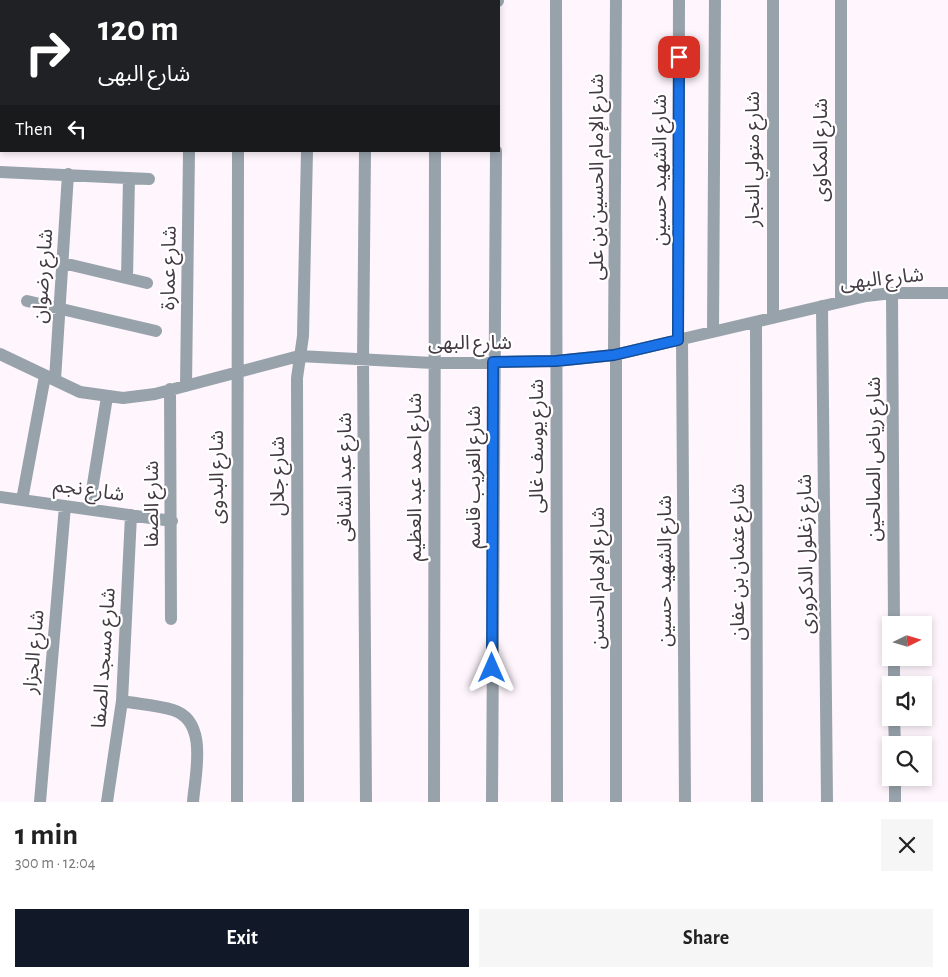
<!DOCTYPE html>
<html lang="en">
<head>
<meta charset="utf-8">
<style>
	:root { --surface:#fff; --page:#f6f6f6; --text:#222; --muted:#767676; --accent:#111827 }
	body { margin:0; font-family:"Alegreya Sans","Noto Sans Arabic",sans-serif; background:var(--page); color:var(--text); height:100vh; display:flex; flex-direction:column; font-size:19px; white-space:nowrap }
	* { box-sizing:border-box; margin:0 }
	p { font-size:16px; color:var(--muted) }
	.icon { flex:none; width:28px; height:28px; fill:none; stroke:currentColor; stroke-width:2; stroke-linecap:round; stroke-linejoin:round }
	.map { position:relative; height:802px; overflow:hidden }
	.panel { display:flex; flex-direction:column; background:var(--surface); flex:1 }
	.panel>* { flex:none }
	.guide { position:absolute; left:0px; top:0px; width:500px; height:152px; box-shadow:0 2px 8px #0003; background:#202124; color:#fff; overflow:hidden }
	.needle { width:32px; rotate:85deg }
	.fabs { position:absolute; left:882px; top:616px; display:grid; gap:10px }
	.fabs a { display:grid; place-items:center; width:50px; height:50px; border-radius:0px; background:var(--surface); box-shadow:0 2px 8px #0003; font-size:25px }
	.pin { position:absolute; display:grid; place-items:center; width:42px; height:42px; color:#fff; margin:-21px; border-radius:10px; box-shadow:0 2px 8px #0006 }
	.me { position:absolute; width:55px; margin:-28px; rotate:0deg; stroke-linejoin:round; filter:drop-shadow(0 0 4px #0008) }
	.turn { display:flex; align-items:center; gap:18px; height:105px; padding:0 15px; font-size:22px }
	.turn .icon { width:65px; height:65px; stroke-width:2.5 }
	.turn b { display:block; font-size:35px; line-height:42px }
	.then { display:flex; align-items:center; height:48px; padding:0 15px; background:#0003; gap:10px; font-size:19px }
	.round { display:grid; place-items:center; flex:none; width:52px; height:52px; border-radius:0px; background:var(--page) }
	.head { display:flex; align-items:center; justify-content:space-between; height:85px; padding:0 15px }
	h1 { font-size:30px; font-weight:700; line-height:38px }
	.primary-button { display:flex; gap:10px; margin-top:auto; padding:10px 15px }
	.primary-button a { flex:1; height:58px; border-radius:0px; background:var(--accent); color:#fff; font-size:20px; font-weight:700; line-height:58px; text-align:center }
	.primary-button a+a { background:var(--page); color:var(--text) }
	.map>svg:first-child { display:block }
</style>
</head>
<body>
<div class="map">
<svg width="948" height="802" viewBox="0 0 948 802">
	<rect width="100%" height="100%" fill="#fef5fd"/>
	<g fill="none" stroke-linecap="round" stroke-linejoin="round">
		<path stroke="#98a2aa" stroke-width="12" d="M556,0L557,802
			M773,0V318
			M239,1V0
			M309,1V0
			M366,1V0
			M437,1V0
			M498,1V0
			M0,49H1
			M0,118H1
			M365,151L363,360L366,802
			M0,172L149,179
			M63,263L147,283
			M127,278L129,178
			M892,293L894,625
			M27,301L156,331
			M841,301V0
			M822,306L827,802
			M756,322L757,802
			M713,332L715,0
			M682,339L685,802
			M678,340L679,0
			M0,354L80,392L123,398L155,394L299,356L433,363L556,361L614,355L866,296L892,293H948
			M614,355L616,0
			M55,380L68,174
			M186,386L189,151
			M170,389L171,619
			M0,497L172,521
			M22,500L45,376
			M89,509L107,397
			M894,658V685
			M122,701C138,704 157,705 173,710C209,721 195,775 193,802
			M894,718L895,745
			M895,778V802
			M40,802L65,506
			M107,802L122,701L131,515
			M237,802L238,151
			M298,802L297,378L303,336L307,151
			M434,802L435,151
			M492,802L496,151
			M616,802V354"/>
	</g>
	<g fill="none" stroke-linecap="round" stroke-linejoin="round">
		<defs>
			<path id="route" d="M492,668L493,362L556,361L614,355L678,340L679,57"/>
		</defs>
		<use href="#route" stroke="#114b97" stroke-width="12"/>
		<use href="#route" stroke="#1a73e8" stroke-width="9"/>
	</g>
	<g text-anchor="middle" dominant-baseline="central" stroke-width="4.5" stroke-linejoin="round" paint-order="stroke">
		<g font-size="20" fill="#423941" stroke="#fff">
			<text transform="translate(821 150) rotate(-90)">شارع المكاوى</text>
			<text transform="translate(753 159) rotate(-90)">شارع متولي النجار</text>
			<text transform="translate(660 170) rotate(-90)">شارع الشهيد حسين</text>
			<text transform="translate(597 177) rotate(-90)">شارع الإمام الحسين بن على</text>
			<text transform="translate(169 268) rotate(-89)">شارع عمارة</text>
			<text transform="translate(43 276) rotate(-86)">شارع رضوان</text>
			<text transform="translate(882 279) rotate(-6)">شارع البهى</text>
			<text x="470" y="343">شارع البهى</text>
			<text transform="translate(537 446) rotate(-90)">شارع يوسف غالى</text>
			<text transform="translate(874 459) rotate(-90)">شارع رياض الصالحين</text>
			<text transform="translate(278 476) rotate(-90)">شارع جلال</text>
			<text transform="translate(217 477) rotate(-90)">شارع البدوى</text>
			<text transform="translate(345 477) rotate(-90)">شارع عبد الشافى</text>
			<text transform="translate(415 477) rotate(-90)">شارع احمد عبد العظيم</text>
			<text transform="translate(474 477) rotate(-90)">شارع الغريب قاسم</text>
			<text transform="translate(89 490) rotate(8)">شارع نجم</text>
			<text transform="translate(152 504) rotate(-90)">شارع الصفا</text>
			<text transform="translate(806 554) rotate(-91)">شارع زغلول الدكرورى</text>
			<text transform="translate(738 562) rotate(-90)">شارع عثمان بن عفان</text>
			<text transform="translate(665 571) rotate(-90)">شارع الشهيد حسين</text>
			<text transform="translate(598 578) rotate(-90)">شارع الإمام الحسن</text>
			<text transform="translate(34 652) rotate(-85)">شارع الجزار</text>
			<text transform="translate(104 658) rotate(-86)">شارع مسجد الصفا</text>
		</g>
	</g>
</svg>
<div class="fabs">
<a><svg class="needle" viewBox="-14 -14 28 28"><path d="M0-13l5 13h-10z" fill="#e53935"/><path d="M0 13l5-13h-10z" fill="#767676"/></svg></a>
<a><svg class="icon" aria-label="sound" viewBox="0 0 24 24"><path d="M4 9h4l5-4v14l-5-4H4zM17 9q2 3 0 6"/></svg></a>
<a><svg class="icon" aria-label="search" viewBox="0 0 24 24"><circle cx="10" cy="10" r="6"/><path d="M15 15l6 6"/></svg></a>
</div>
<div class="pin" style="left:679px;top:57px;background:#d93025"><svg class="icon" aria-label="arrive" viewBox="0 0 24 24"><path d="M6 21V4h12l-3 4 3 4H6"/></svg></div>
<svg class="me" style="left:492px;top:668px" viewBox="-20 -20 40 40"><path d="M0-17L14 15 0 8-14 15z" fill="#1a73e8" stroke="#fff" stroke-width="4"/></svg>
<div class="guide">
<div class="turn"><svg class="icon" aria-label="right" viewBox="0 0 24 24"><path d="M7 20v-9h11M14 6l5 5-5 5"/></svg><div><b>120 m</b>شارع البهى</div></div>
<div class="then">Then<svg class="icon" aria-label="left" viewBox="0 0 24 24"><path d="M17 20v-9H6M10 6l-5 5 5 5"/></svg></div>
</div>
</div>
<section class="panel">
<div class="head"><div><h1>1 min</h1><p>300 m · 12:04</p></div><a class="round"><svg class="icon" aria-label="close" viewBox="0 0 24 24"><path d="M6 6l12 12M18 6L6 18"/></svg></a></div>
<div class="primary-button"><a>Exit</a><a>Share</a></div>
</section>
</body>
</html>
